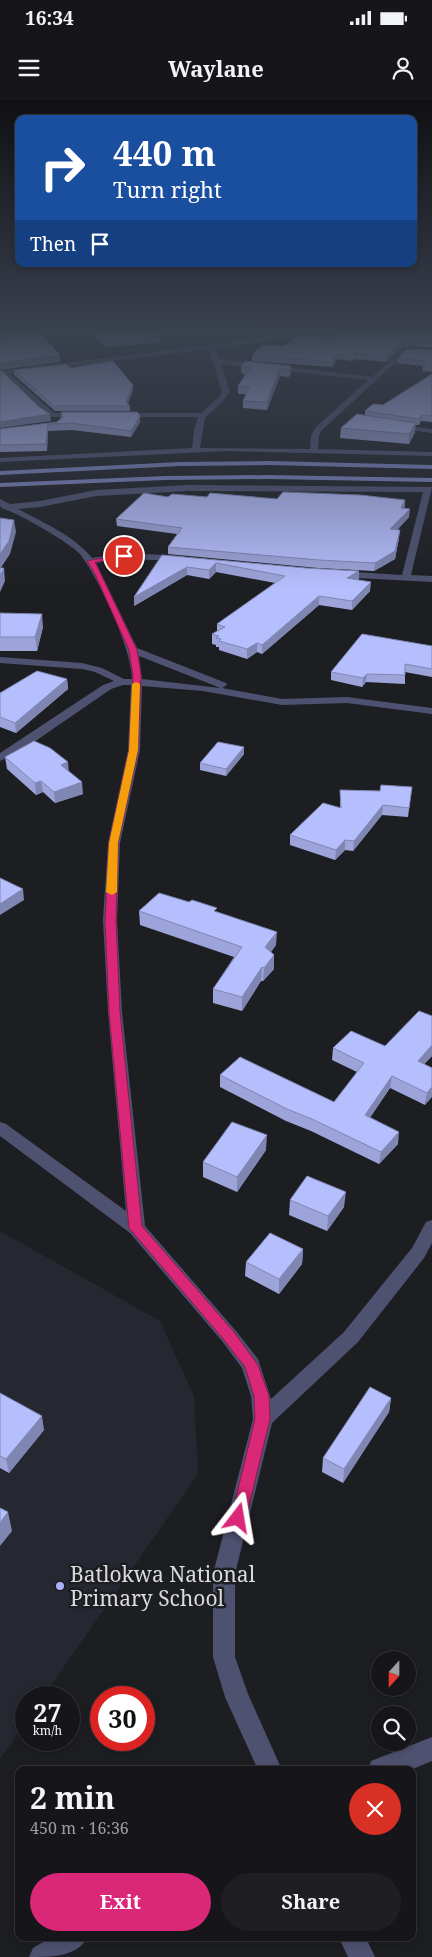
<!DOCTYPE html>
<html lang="en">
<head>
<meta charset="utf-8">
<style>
	:root { --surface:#16161a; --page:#1f1f23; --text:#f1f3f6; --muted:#9e9fa2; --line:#353539; --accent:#db2777 }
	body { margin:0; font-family:"Noto Serif",serif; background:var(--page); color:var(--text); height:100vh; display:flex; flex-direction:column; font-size:19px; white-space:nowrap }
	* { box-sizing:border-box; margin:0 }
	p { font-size:16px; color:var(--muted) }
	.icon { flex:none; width:28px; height:28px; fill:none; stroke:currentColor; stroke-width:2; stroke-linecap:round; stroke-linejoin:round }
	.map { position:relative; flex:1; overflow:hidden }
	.panel { position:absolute; left:15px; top:1666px; width:401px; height:175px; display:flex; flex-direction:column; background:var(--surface); border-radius:10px; box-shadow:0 2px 8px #0003,0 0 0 1px var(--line) }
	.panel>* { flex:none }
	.guide { position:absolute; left:15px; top:15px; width:402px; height:152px; border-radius:10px; box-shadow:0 2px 8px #0003,0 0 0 1px var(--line); background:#1a4fa0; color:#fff; overflow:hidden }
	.needle { width:32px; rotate:201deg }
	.tools { position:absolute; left:371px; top:1551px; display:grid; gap:10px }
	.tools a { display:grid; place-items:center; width:45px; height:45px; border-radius:50%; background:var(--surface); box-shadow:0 2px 8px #0003,0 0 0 1px var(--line); font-size:25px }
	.speed { position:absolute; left:15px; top:1586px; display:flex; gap:10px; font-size:25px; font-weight:700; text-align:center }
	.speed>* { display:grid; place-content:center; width:65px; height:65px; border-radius:50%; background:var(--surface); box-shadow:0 2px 8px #0003,0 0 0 1px var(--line); line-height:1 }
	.speed small { font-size:12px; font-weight:400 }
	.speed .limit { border:8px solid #d22; background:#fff; color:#111 }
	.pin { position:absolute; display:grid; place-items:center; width:42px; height:42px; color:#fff; margin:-21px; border:2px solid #fff; border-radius:50%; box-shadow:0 1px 5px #0007 }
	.me { position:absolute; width:55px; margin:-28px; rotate:14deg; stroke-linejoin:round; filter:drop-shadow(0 0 4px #0008) }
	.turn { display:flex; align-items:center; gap:18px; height:105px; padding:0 15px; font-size:22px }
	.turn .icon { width:65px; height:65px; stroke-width:2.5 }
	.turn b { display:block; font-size:35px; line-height:42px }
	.then { display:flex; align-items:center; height:48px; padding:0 15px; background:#0003; gap:10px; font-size:19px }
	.round { display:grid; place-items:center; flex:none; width:52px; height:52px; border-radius:26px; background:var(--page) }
	.overview { display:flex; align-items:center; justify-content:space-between; height:85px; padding:0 15px }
	h1 { font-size:30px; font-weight:700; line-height:38px }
	.primary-button { display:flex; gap:10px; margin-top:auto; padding:10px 15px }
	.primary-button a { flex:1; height:58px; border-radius:30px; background:var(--accent); color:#fff; font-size:20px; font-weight:700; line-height:58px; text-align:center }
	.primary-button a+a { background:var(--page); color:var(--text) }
	.status { display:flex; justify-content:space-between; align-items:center; height:35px; padding:0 25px; background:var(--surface); direction:ltr }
	.status svg { height:14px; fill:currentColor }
	header { display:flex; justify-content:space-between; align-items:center; height:65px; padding:0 15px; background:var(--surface); font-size:22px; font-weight:700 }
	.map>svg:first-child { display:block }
</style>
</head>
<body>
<div class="status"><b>16:34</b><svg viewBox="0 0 49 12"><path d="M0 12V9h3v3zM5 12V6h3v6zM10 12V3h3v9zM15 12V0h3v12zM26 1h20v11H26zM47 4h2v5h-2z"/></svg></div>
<header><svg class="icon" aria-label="menu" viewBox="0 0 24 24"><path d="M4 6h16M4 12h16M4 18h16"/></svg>Waylane<svg class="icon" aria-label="person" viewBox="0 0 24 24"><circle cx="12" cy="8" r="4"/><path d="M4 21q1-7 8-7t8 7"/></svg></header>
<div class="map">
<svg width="432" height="1857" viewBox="0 0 432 1857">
	<rect width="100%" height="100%" fill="#1d1e22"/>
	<path fill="#262831" d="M0,1131L160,1221L194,1296L198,1374L43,1597L26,1598V1622L0,1659Z"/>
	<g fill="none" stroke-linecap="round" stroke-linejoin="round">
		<path fill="#4e5270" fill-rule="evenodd" d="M61,230H86L22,238L19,236Z
			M327,230H348L215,248L220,259L372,277L402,250L411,248L432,250V254L406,253L322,330L319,335L318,349L432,352V356L227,351L0,362V358L192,348L194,331L198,317H119L115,315L119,313H201L219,297L222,292L209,249L10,274L51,310L55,313H84L85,315L81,317H50L3,275H0V271ZM221,264L368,280L316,327L311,335L310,349L200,348L205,318L224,300L230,292Z
			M393,324L432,329V333L396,328H393Z
			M188,385L432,387L411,475L432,476V482L339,477L334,474L339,471L402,475L423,392L188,391L96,396L40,407L18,409C44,423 73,435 92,458L123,453L184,456L186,458L181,461L123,459L96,463L137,548L226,583L227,585L222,588L282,599L347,597L432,608V614L347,603L282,605L203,591L142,586L140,650L120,743L117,820L122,912L145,1126L236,1231L258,1259L271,1299L344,1232L412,1148L426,1122L432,1120V1143L424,1158L358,1242L272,1323L235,1474V1557L248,1594L282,1670H258L225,1597L213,1557V1474L253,1319L251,1296L242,1268L222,1241L130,1133L0,1036V1022L6,1024L126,1111L108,912L103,820L108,743L128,650L131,585H123L111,589L21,651L0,661V653L103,585L114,581L95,572L82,569L0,563V557L82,563L102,568L124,579H132C133,551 97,474 79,453C70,443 15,411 3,409L0,406V399L10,404L40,401L96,390ZM139,556L218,587L220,588L142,579Z
			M432,1637V1661L410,1670H368L371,1661Z
			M50,1838H87C77,1857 51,1857 29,1857L33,1848Z
			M339,1838H366L375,1857H348Z"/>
		<path fill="#7e85c4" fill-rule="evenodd" d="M270,361L432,365V369L270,365L180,366L0,375V371L180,362Z
			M268,375L432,378V382L268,379L165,380L0,387V383L165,376Z"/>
	</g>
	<path fill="#9da4da" d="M88,230H157L161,236V242L106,247Z
		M432,230V248L411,246L402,248L386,262L355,259L353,261L337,259L333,267L252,261V255L284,246L333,237Z
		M432,250V272L422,271L423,266L397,263L398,258Z
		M241,265L291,266V274L289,277L280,276L267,310L243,308V301L246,294H238V286L245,275L242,274V272H241Z
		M70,268L133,285V290L128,304L130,306V311H55L14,275V270Z
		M432,274V322L421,321L419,325H415V332L409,344L340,338L341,328L365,315V311L383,305Z
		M61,312L140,322L131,337L72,330L48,331L47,351L0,352V329L57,322L61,318Z
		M168,397L277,399L405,400L404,408L409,417L397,430L399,438L395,459L374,471L318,468L168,454V447L177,434L117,426L116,419Z
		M162,455L358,480L370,491L352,510L319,505L262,554L257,552L247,559L219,550V547H216V545L212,544V534L217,531V524L275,483L216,472L209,479L187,475L134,506Z
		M0,513L43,527L37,551H0Z
		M432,546V577L405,572V584L366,582L362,587L331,580V572Z
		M67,579L68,589L16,633L0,627V593Z
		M244,647V654L226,676L200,670V663Z
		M5,657L69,671L83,694L55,703L43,692L36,695L7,669Z
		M412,687L408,717L382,715L353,751L345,750L335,760L290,745V735L340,708V690L380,691Z
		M139,811L217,812L276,845L271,852L274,855V869L263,881H261L242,911L213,903V889L234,857L140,825Z
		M432,916V956L424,964L432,968L425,1005L390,988L370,1017L398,1044L379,1064L311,1031L286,1021L220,987V975L334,1002L357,972L332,960L333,948L385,946Z
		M266,1050L237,1092L203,1077V1062Z
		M290,1100L344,1107L327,1131L289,1115Z
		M303,1149L302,1164L279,1194L245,1176L246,1162Z
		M0,1293L44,1330L9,1373L0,1368Z
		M391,1298L389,1312L343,1383L322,1372L323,1358Z"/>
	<path fill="#7f86b2" d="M17,230H33V232L19,234Z
		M161,236V242L106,247V240Z
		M412,241L411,246L402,248L386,262V257L402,243Z
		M337,254V259L333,267V262Z
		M60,255V262L0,270V263Z
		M291,266V274L289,277V270Z
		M280,269V276L267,310V302Z
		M133,285V290L127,306L126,302Z
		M50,314L51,321L0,328V322Z
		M422,315L421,321L419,325V319Z
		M140,316V322L131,337V331Z
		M416,323L415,332L409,344V334Z
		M48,324V331L47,351L46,344Z
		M405,400V407L401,415V408Z
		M410,409L409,417L390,437V429Z
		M14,420L16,432L10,454L0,469V454Z
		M400,430L399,438L395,459L374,471L375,463Z
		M216,463V472L209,479V470Z
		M187,467V475L134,506V497Z
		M4,468L5,481L0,492V476Z
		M359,471V480L347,478Z
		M371,482L370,491L352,510V501Z
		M319,496V505L262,554V545Z
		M42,514L43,527L37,551L35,537Z
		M257,543V552L247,559V549Z
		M367,574L366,582L362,587L363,578Z
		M67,579L68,589L16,633L15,623Z
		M244,647V654L226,676V669Z
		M68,662L69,674L61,665Z
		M41,681L43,692L36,695L35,683Z
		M82,682L83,694L55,703L54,692Z
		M383,705L382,715L353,751L354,741Z
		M345,740V750L335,760L336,750Z
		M23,789L24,800L0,815V804Z
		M277,832L276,845L264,860L265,847Z
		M274,855V869L263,881L264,868Z
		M262,867L261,881L242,911V897Z
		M432,945V956L416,973L418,961Z
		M392,976L390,988L364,1027L365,1015Z
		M432,987V997L425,1005L427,993Z
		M399,1032L398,1044L379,1064L381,1052Z
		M267,1035L266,1050L237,1092V1077Z
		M346,1092L344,1107L327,1131L328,1116Z
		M303,1149L302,1164L279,1194V1179Z
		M391,1298L389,1312L343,1383L344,1369Z
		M42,1316L44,1330L9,1373L6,1359Z
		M8,1412L12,1431L0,1446V1423Z"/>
	<path fill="#b6bffe" stroke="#7f86b2" d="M0,230H18L22,233L38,231L60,255L0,263Z
		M95,230H157L161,236L106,240Z
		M338,230H432V243L412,241L402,243L386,257L355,253L354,255L337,254L333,262L252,255L262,245L284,246L299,234L333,237Z
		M407,249L432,250V266L423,265L427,261L398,258Z
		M113,261L133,285L126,302L130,306H54L14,270L66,264L70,268Z
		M245,261L291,266L289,270L280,269L267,302L243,301L249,287L238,286L250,268L242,267L244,265H241Z
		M0,271H2L39,307L50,314L0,322Z
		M432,274V316L422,315L419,319L365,311L373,304L383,305Z
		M61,312H137L140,316L131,331L72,323L48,324L46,344L0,345V329L57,322L63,317Z
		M357,314L416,323L409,334L341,328Z
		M283,392L360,395L405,400L401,408L410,409L390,429L400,430L395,451L375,463L319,460L168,447L182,428L116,419L144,393L168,397L172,394L207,397L210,393L277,399Z
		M0,418L14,420L9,441L0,454Z
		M162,455L306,468L359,471L347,478L371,482L352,501L319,496L262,545L257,543L247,549L219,541L221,539L216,538L219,536L212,534L225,527L217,524L285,476L216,463L209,470L187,467L134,497Z
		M0,468H4L0,476Z
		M0,513L42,514L35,537H0Z
		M362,534L432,546V569L405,564V575L367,574L363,578L331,572Z
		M37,571L67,579L15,623L0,617V593Z
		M34,641L50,648L68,662L61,665L82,682L54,692L41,681L35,683L5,657Z
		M218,642L244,647L226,669L200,663Z
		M381,685L412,687L409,708L383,705L354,741L345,740L336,750L290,735L323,703L341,708L340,690L380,691Z
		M0,778L23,789L0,804Z
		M159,793L189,802L192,800L217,808L214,811L277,832L265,847L274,855L264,868L262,867L242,897L213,889L242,847L139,811Z
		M419,911L432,916V945L418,961L432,968V987L427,993L392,976L365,1015L399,1032L381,1052L312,1019L287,1009L220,975L240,957L334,1002L364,963L333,948L351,931L385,946Z
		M232,1022L267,1035L237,1077L203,1062Z
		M307,1076L346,1092L328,1116L290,1100Z
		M270,1133L303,1149L279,1179L246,1162Z
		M370,1287L391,1298L344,1369L323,1358Z
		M0,1293L42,1316L6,1359L0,1356Z
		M0,1408L8,1412L0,1423Z"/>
	<linearGradient id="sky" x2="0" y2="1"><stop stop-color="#101013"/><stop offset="0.47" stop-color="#3a414f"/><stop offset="1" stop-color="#3a414f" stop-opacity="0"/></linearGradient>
	<rect width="432" height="490" fill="url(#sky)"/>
	<path fill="#db2777" stroke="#8e194d" d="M124,454L126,455V458L95,462L137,550L141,575L138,650L118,743L116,820L120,912L142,1126L234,1232L258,1265L269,1296L270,1319L246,1418L244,1423L238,1425L233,1423L231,1418L255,1319L254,1296L245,1267L224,1240L129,1128L109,912L105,820L109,743L129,650L133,575L129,550L95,474L87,461Z"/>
	<path fill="#f59e0b" d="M136,582L140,584L138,650L118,743L117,792L112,795L106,792L109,743L129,650L132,584Z"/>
	<circle fill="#a7b1fc" stroke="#1d1e22" stroke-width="2" cx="60" cy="1486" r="5"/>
	<g text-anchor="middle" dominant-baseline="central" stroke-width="5" stroke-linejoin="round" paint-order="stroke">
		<g font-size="21" fill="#dadbde" stroke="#1d1e22" text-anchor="start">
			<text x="70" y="1474">Batlokwa National<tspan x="70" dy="24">Primary School</tspan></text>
		</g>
	</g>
</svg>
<div class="tools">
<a><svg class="needle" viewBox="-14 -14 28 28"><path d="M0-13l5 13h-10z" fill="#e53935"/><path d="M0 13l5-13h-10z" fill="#9e9fa2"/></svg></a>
<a><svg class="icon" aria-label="search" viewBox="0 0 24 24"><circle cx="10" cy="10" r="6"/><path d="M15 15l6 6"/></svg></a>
</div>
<div class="speed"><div>27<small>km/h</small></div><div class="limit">30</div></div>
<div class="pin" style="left:124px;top:456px;background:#d93025"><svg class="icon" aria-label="arrive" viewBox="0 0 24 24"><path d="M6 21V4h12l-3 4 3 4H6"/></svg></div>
<svg class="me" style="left:238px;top:1418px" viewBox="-20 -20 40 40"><path d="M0-17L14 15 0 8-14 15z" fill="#db2777" stroke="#fff" stroke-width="4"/></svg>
<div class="guide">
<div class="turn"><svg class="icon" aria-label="right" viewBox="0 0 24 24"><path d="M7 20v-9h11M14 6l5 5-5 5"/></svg><div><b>440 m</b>Turn right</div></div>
<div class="then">Then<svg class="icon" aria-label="arrive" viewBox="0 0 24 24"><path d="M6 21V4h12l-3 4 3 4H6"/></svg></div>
</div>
<section class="panel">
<div class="overview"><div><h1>2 min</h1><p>450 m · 16:36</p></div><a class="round" style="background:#d93025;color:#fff"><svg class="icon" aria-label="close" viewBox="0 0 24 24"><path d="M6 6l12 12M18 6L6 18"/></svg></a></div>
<div class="primary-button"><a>Exit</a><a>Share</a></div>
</section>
</div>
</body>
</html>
